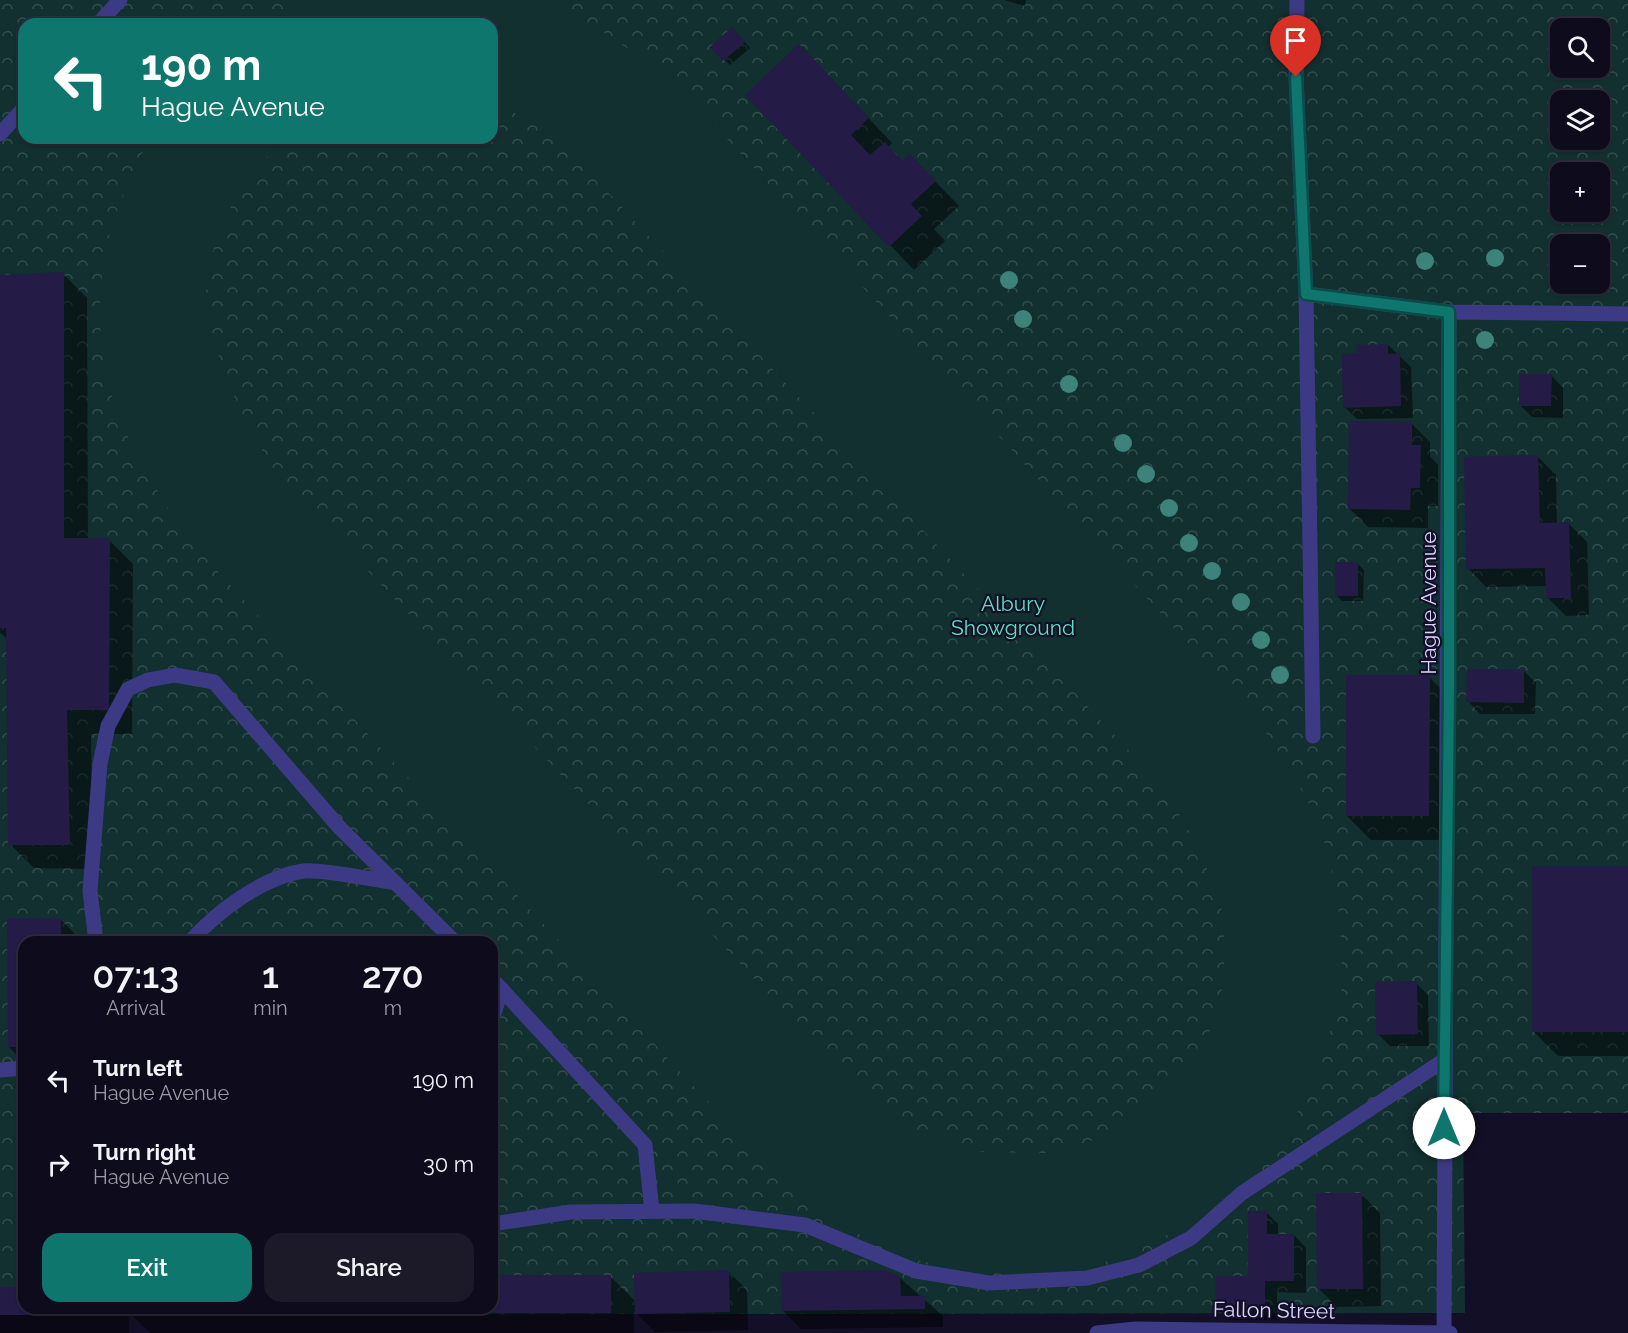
<!DOCTYPE html>
<html lang="en">
<head>
<meta charset="utf-8">
<style>
	:root { --surface:#0e0b1c; --page:#1c1929; --text:#f1f3f6; --muted:#9b9ba3; --line:#2e2b3b; --accent:#0f766e }
	body { margin:0; font-family:Raleway,sans-serif; background:var(--page); color:var(--text); height:100vh; display:flex; flex-direction:column; font-size:22px; white-space:nowrap }
	* { box-sizing:border-box; margin:0 }
	p { font-size:20px; color:var(--muted) }
	.icon { flex:none; width:33px; height:33px; fill:none; stroke:currentColor; stroke-width:2; stroke-linecap:round; stroke-linejoin:round }
	.map { position:relative; flex:1; overflow:hidden }
	.sheet { position:absolute; left:18px; top:936px; width:480px; height:378px; display:flex; flex-direction:column; background:var(--surface); border-radius:18px; box-shadow:0 2px 4px #0004,0 0 0 2px var(--line) }
	.sheet>* { flex:none }
	.guide { position:absolute; left:18px; top:18px; width:480px; height:126px; border-radius:18px; box-shadow:0 2px 4px #0004,0 0 0 2px var(--line); background:#0f766e; color:#fff; overflow:hidden }
	.buttons { position:absolute; left:1550px; top:18px; display:grid; gap:12px }
	.buttons a { display:grid; place-items:center; width:60px; height:60px; border-radius:12px; background:var(--surface); box-shadow:0 2px 4px #0004,0 0 0 2px var(--line); font-size:30px }
	.pin { position:absolute; display:grid; place-items:center; width:51px; height:51px; color:#fff; margin:-62px -26px; border-radius:50% 50% 50% 0; rotate:-45deg; box-shadow:0 0 6px #0007 }
	.pin .icon { rotate:45deg }
	.me { position:absolute; width:66px; margin:-33px; rotate:0deg; stroke-linejoin:round; filter:drop-shadow(0 0 4px #0008) }
	.turn { display:flex; align-items:center; gap:21px; height:126px; padding:0 24px; font-size:27px }
	.turn .icon { width:78px; height:78px; stroke-width:2.5 }
	.turn b { display:block; font-size:42px; line-height:51px }
	.eta { display:flex; justify-content:space-evenly; align-items:center; height:102px; text-align:center }
	.eta b { font-size:36px; font-weight:600; line-height:42px }
	.action { display:flex; gap:12px; margin-top:auto; padding:12px 24px }
	.action a { flex:1; height:69px; border-radius:18px; background:var(--accent); color:#fff; font-size:24px; font-weight:600; line-height:69px; text-align:center }
	.action a+a { background:var(--page); color:var(--text) }
	ul { padding:0; list-style:none }
	li { display:flex; align-items:center; gap:18px; height:84px; padding:0 24px }
	li div { flex:1 }
	li b { display:block; font-size:22px }
	li em { font-style:normal }
	.map>svg:first-child { display:block }
</style>
</head>
<body>
<div class="map">
<svg width="1628" height="1333" viewBox="0 0 1628 1333">
	<defs>
		<pattern id="park-crowns" width="20" height="18" patternUnits="userSpaceOnUse" patternTransform="scale(1.5)"><rect width="20" height="18" fill="#12302f"/><path d="M2 6a3 3 0 1 1 6 0M12 15a3 3 0 1 1 6 0" fill="none" stroke="#344d4e"/></pattern>
	</defs>
	<rect width="100%" height="100%" fill="#130f26"/>
	<path fill="url(#park-crowns)" fill-rule="evenodd" d="M0,0H1628V1113H1463L1465,1313L0,1315ZM24,24H492V138H24ZM1560,28H1599V68H1560ZM1560,100H1599V140H1560ZM1560,172H1599V212H1560ZM1560,244H1599V284H1560ZM24,942H492V1308H24Z"/>
	<path fill="#12302f" d="M311,0H545C597,24 644,58 687,95L1257,719L1292,773L1316,817L1328,854L1337,895L1342,948L1341,994L1317,1077L1282,1141L1206,1218L1091,1268L1028,1276L959,1270L901,1256L832,1220L749,1146L185,536C166,503 144,471 128,437C98,375 93,302 109,236C118,203 136,170 149,138H288C240,175 204,243 206,305C206,313 210,323 212,331C224,384 249,430 278,476L861,1092L916,1130L980,1152L1045,1153L1100,1139L1142,1114L1204,1049L1223,986L1225,949L1221,904L1197,844L1161,785L575,157L539,126L492,101V24H262Z"/>
	<path fill="#0007" d="M1004,0H1026L1025,6Z
		M738,35L750,48L730,65L712,47Z
		M823,70L892,143L888,147L903,162L934,180L959,206L934,229L945,241L914,270L890,245Z
		M63,274L87,298L88,539L109,540L133,564L132,734H91L93,869L34,868L10,844L7,639L0,632V277Z
		M1388,345L1411,367L1413,418L1357,419L1345,407L1359,355Z
		M1551,375L1563,388V418L1532,417L1520,405Z
		M1412,424L1430,442V456L1438,465V506H1428V528L1368,527L1349,508Z
		M1538,457L1556,475L1557,524H1569L1587,542L1589,615L1566,616L1547,597V586L1486,587L1468,568Z
		M1358,564L1364,570L1363,601H1342L1336,595Z
		M1524,671L1536,683L1535,714H1480L1468,701Z
		M1429,677L1453,701V840H1371L1347,816Z
		M1628,868V1056H1558L1534,1032Z
		M60,919L79,938V942H24V1062L9,1047V920Z
		M1416,983L1428,995L1429,1046H1390L1378,1034Z
		M1362,1195L1380,1213L1381,1306L1337,1307L1319,1289Z
		M1266,1212L1278,1224V1235H1294L1306,1248V1293L1277,1292V1320H1229L1217,1308L1249,1278Z
		M729,1272L747,1290L748,1330L655,1332L634,1311V1333H150L130,1313V1308H492V1276H610L636,1302Z
		M900,1278L943,1316V1327L801,1329L783,1311Z
		M24,1282V1308H120L129,1317V1333H0V1289H21Z"/>
	<path fill="#241b47" d="M732,27L745,42L723,61L710,47Z
		M799,44L869,118L851,135L870,155L885,142L902,161L910,154L936,181L911,204L922,216L889,247L745,95Z
		M64,272V538H110L109,710H67L70,845H8L6,628H0V275Z
		M1388,344V354L1400,353L1401,406L1343,408L1342,354L1357,353V345Z
		M1519,374H1552L1551,406H1519Z
		M1349,421L1412,422V445H1421L1420,488H1411L1410,510L1348,509Z
		M1538,455L1540,523L1569,522L1571,598H1546L1545,568L1466,569L1464,457Z
		M1335,562H1358V596H1335Z
		M1467,669H1524V703L1466,702Z
		M1346,675H1430L1429,816H1346Z
		M1532,866H1628V1032H1532Z
		M7,918H61V942H24V1047H8Z
		M1417,981L1418,1034L1376,1035L1375,982Z
		M1316,1193H1362L1363,1289H1317Z
		M1248,1211H1267V1234H1294V1281H1265V1308H1215L1216,1276H1248Z
		M729,1270L730,1312L635,1314L634,1273Z
		M885,1270L900,1277L901,1296H925V1309L781,1311V1272Z
		M492,1275H611V1313H128L129,1308H492Z
		M19,1280H24V1308H111V1315H0V1287H19Z"/>
	<g fill="none" stroke-linecap="round" stroke-linejoin="round">
		<path stroke="#3d3a85" stroke-width="15" d="M1297,0L1296,77L1306,294L1449,312L1628,314
			M98,24L120,0
			M0,134L24,108
			M1306,294L1313,736
			M96,942L90,891L100,764L108,726L128,689L148,680L175,675L214,682L339,827L455,942
			M190,942C216,912 263,877 303,871C324,869 373,880 396,883
			M492,979L645,1145L652,1211
			M492,1019L502,989
			M0,1070L24,1068
			M492,1224L571,1212L694,1211L805,1225L916,1271L989,1283L1087,1278L1139,1265L1191,1238L1242,1193L1443,1061
			M1444,1333L1449,312"/>
		<path stroke="#3d3a85" stroke-width="15" d="M1097,1333L1136,1329L1450,1333"/>
	</g>
	<g fill="#3d827b">
		<circle cx="1495" cy="258" r="9"/>
		<circle cx="1425" cy="261" r="9"/>
		<circle cx="1009" cy="280" r="9"/>
		<circle cx="1023" cy="319" r="9"/>
		<circle cx="1485" cy="340" r="9"/>
		<circle cx="1069" cy="384" r="9"/>
		<circle cx="1123" cy="443" r="9"/>
		<circle cx="1146" cy="474" r="9"/>
		<circle cx="1169" cy="508" r="9"/>
		<circle cx="1189" cy="543" r="9"/>
		<circle cx="1212" cy="571" r="9"/>
		<circle cx="1241" cy="602" r="9"/>
		<circle cx="1261" cy="640" r="9"/>
		<circle cx="1280" cy="675" r="9"/>
	</g>
	<g fill="none" stroke-linecap="round" stroke-linejoin="round">
		<defs>
			<path id="route" d="M1296,77L1306,294L1449,312V692L1444,1128"/>
		</defs>
		<use href="#route" stroke="#0a4d48" stroke-width="15"/>
		<use href="#route" stroke="#0f766e" stroke-width="10"/>
	</g>
	<g text-anchor="middle" dominant-baseline="central" stroke-width="4.5" stroke-linejoin="round" paint-order="stroke">
		<g font-size="21" fill="#5fe0c0" stroke="#130f26">
			<text x="1013" y="603">Albury<tspan x="1013" dy="24">Showground</tspan></text>
		</g>
		<g font-size="21" fill="#d9d4ff" stroke="#130f26">
			<text transform="translate(1428 603) rotate(-90)">Hague Avenue</text>
			<text transform="translate(1274 1310) rotate(1)">Fallon Street</text>
		</g>
	</g>
</svg>
<div class="buttons">
<a><svg class="icon" aria-label="search" viewBox="0 0 24 24"><circle cx="10" cy="10" r="6"/><path d="M15 15l6 6"/></svg></a>
<a><svg class="icon" aria-label="layers" viewBox="0 0 24 24"><path d="M12 4l9 5-9 5-9-5zM3 14l9 5 9-5"/></svg></a>
<a>+</a>
<a>−</a>
</div>
<div class="pin" style="left:1296px;top:77px;background:#d93025"><svg class="icon" aria-label="arrive" viewBox="0 0 24 24"><path d="M6 21V4h12l-3 4 3 4H6"/></svg></div>
<svg class="me" style="left:1444px;top:1128px" viewBox="-20 -20 40 40"><circle r="19" fill="#fff"/><path d="M0-13L10 11 0 6-10 11z" fill="#0f766e"/></svg>
<div class="guide">
<div class="turn"><svg class="icon" aria-label="left" viewBox="0 0 24 24"><path d="M17 20v-9H6M10 6l-5 5 5 5"/></svg><div><b>190 m</b>Hague Avenue</div></div>
</div>
<section class="sheet">
<div class="eta">
<div><b>07:13</b><p>Arrival</p></div>
<div><b>1</b><p>min</p></div>
<div><b>270</b><p>m</p></div>
</div>
<ul>
<li><svg class="icon" aria-label="left" viewBox="0 0 24 24"><path d="M17 20v-9H6M10 6l-5 5 5 5"/></svg><div><b>Turn left</b><p>Hague Avenue</p></div><em>190 m</em></li>
<li><svg class="icon" aria-label="right" viewBox="0 0 24 24"><path d="M7 20v-9h11M14 6l5 5-5 5"/></svg><div><b>Turn right</b><p>Hague Avenue</p></div><em>30 m</em></li>
</ul>
<div class="action"><a>Exit</a><a>Share</a></div>
</section>
</div>
</body>
</html>
